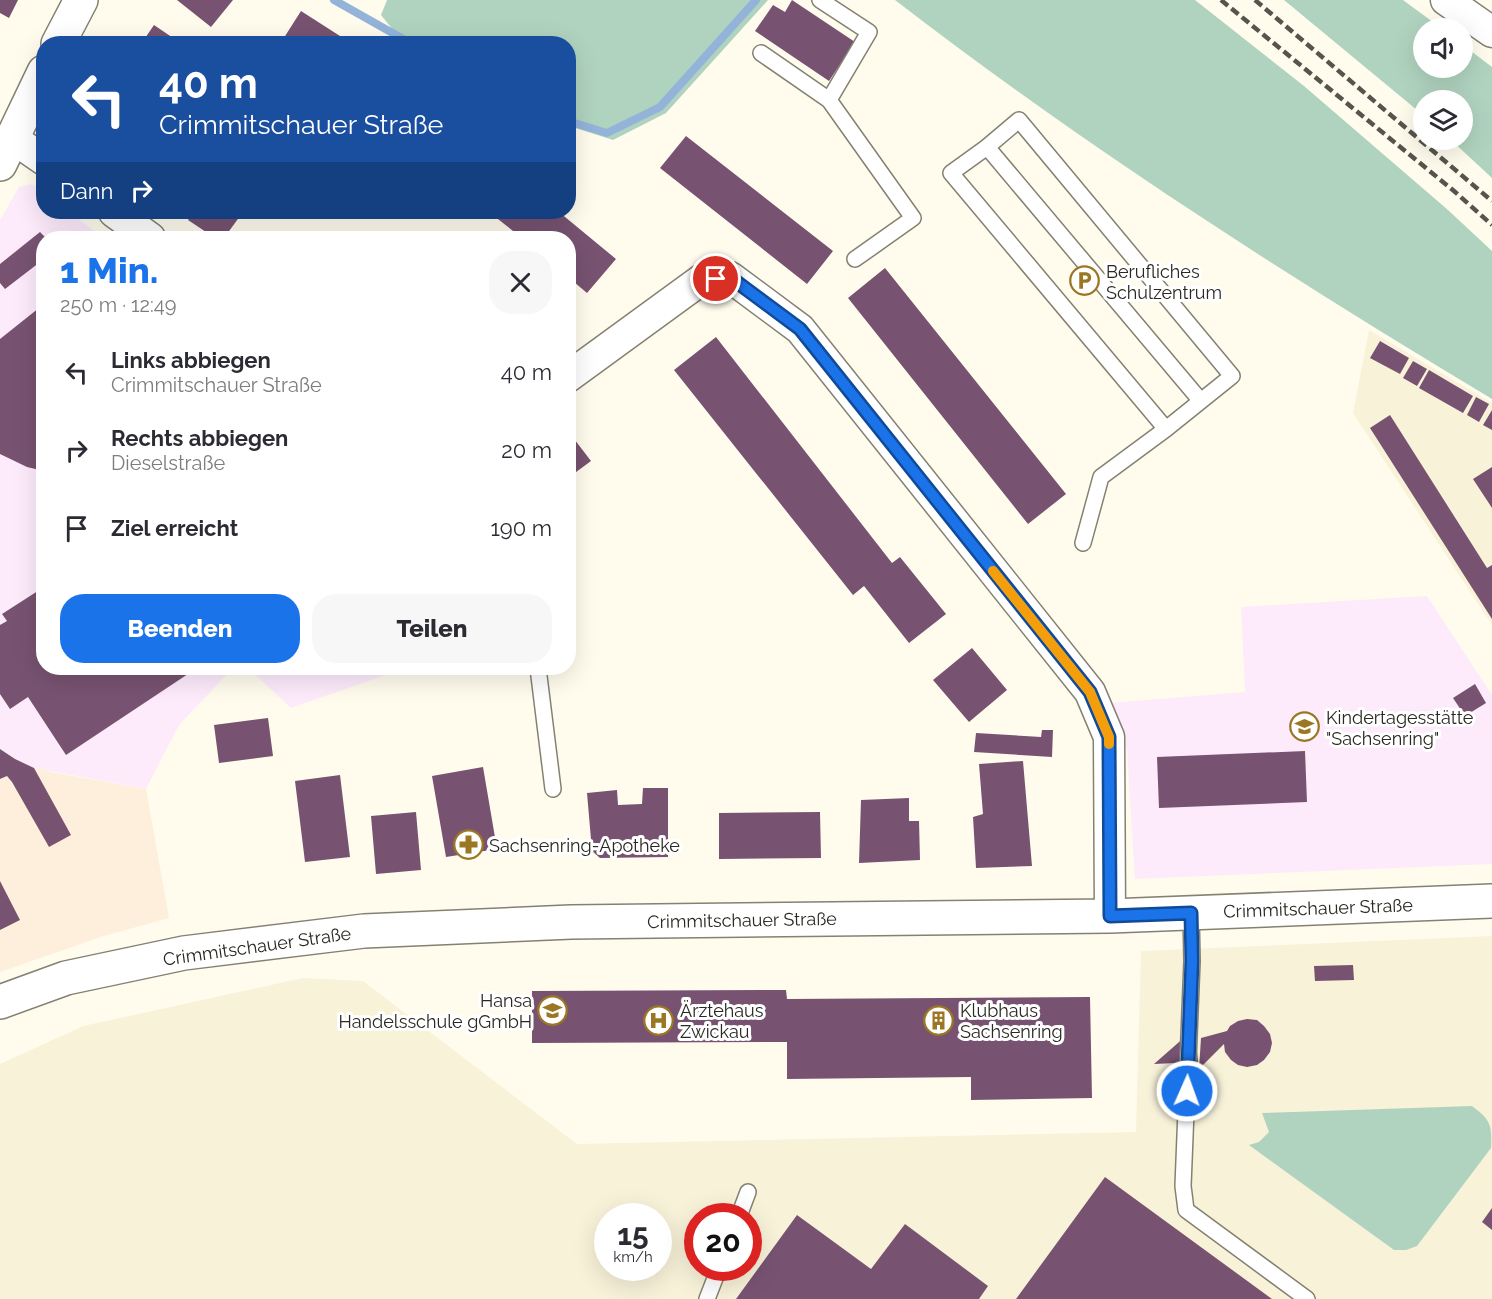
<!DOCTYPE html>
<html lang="de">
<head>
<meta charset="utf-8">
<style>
	:root { --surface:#fff; --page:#f7f7f7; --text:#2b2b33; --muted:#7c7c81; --accent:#1a73e8 }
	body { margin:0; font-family:Raleway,sans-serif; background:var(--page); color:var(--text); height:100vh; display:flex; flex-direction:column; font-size:22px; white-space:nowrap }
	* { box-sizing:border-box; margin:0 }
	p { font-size:20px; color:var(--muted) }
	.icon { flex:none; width:33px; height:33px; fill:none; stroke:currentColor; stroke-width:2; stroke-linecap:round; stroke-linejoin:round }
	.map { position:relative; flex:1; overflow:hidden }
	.details { position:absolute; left:36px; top:231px; width:540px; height:444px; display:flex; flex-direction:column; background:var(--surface); border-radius:24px; box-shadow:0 6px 24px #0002 }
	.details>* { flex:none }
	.guide { position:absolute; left:36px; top:36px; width:540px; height:183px; border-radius:24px; box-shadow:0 6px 24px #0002; background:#1a4fa0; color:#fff; overflow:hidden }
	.buttons { position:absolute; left:1413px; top:18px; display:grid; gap:12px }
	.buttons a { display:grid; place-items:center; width:60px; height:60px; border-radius:50%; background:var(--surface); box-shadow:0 6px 24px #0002; font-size:30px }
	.speed { position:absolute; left:594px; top:1203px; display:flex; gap:12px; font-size:30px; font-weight:700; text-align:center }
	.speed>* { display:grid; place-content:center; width:78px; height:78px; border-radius:50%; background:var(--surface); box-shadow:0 6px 24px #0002; line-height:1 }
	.speed small { font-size:15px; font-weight:400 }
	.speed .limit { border:9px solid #d22; background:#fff; color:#111 }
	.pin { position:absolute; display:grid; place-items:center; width:51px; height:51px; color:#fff; margin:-26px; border:3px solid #fff; border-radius:50%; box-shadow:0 2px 6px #0007 }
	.me { position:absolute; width:66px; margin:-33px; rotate:2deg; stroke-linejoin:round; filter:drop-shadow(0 0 4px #0008) }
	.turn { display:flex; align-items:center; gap:21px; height:126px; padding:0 24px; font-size:27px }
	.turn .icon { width:78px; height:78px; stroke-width:2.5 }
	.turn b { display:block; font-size:42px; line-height:51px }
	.then { display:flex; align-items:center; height:57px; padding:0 24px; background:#0003; gap:12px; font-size:22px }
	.round { display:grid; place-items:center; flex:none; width:63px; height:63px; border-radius:24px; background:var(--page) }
	.overview { display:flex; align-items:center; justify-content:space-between; height:102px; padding:0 24px }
	h1 { font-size:36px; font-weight:800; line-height:45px; color:var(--accent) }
	.primary-button { display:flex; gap:12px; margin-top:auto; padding:12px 24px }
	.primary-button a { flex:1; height:69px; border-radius:24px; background:var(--accent); color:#fff; font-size:24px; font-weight:800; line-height:69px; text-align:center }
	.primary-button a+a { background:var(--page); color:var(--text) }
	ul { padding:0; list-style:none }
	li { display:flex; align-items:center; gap:18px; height:78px; padding:0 24px }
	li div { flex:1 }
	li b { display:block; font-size:22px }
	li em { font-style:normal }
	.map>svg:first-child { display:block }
</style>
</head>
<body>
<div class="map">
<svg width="1492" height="1299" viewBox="0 0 1492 1299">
	<rect width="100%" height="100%" fill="#fffcee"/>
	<path fill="#feefdc" d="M0,749L15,759L51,772L146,789L169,918L104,936L0,972Z"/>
	<path fill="#f8f2d9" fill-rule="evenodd" d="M1369,330L1492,403V625L1353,413Z
		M1492,936V1299H0V1064L83,1026L303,978L363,981L577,1144L1136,1132L1141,951ZM608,1216H658V1268H608ZM698,1216H748V1268H698Z"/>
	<path fill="#fdebfc" d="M31,184L43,190L44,212H70L103,238H44V668H233L179,725L146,789L34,768L15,759L0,749V220L19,187Z
		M1427,596L1492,695V864L1135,879L1127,751L1108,703L1245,692L1241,607Z
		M248,668H399L380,677L291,708Z"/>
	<path fill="#b0d3bf" d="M387,0H768L666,113L613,140L569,126L568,44L406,43L402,41L381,15Z
		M895,0H1195L1304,86L1448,210L1492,251V399C1287,276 1084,146 895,0Z
		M1284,0H1403L1441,28H1424V68H1462L1463,45L1492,67V178L1451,140H1462V100H1424L1423,115Z
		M1472,1106C1491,1120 1492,1125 1491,1148L1417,1246L1406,1250H1394L1249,1145L1259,1142L1269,1132L1262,1113Z"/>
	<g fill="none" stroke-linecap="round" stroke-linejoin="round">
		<path stroke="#93b3d9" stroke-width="8" d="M334,0L412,44
			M568,121L607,133L660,107L756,0"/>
	</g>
	<path fill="#775371" d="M0,0H18L9,18L0,13Z
		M177,0H233L211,27Z
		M792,0L855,42L829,81L755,31L773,5L785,12Z
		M301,11L340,36L336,44H280Z
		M154,25L182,44H141Z
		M686,136L833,251L807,284L660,168Z
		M194,212H243L224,238H215L188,220Z
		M489,212H559L616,259L587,293L568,277V238H522Z
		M40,232L46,238H44V259L5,289L0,283V264Z
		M885,268L1066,494L1028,524L848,298Z
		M44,304V471L27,467L0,454V339Z
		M716,337L892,563L900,557L946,614L909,643L864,586L853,595L674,370Z
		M1380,341L1409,358L1400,374L1370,358Z
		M1413,361L1427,369L1417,386L1403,378Z
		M1429,370L1473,396L1463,413L1419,388Z
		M1476,397L1489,404L1479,422L1467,415Z
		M1492,410V430L1483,425Z
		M1390,415L1487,568L1492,565V619L1370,428Z
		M568,431L591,461L568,478Z
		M1492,467V508L1473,479Z
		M44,587V668H197L66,755L28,697L10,709L0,694V625L7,621L2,614Z
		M972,648L1007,690L969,722L933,680Z
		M1475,684L1486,703L1465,716L1453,698Z
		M268,718L273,756L219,763L214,725Z
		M1042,730H1053L1052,757L974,752L976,733L1041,737Z
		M0,749L15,759L34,768L71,835L49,847L12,782L7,776L0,779Z
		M1305,751L1307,802L1159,808L1157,757Z
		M1023,761L1032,866L976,868L973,817L983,814L979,764Z
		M483,767L497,849L446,857L432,776Z
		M340,775L350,857L305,862L295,781Z
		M643,788H668V857L600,858L592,851L587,793L617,790L618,805L642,804Z
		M909,798V821H919L920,860L859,863L861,800Z
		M416,812L421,870L376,874L371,816Z
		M820,812L821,858L719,859V813Z
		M0,881L20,920L0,930Z
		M1353,965L1354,980L1315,981L1314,966Z
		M786,990L787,999L1090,997L1092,1098L971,1100V1077L787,1079V1042L532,1043V991Z
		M1247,1019L1257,1020L1264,1026L1270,1034L1272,1043L1270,1052L1264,1060L1257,1065L1247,1067L1238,1065L1231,1060L1225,1052L1224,1044L1199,1069L1201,1038L1227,1031L1230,1026L1238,1021Z
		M1195,1028L1198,1062L1154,1064Z
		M1105,1177L1272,1299H1016Z
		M1492,1208V1230L1482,1222Z
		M797,1215L871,1269L905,1224L988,1286L979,1299H736Z"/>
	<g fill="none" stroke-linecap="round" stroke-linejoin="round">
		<defs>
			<path id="lane" d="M820,0L869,32L829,100
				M761,53L829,100L913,218L855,259
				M987,147L951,173L1166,429
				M1083,543L1101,477L1166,429L1232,376L1019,120L987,147L1200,400
				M538,668L553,789
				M1191,913L1192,961L1183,1186L1186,1210L1307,1299
				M739,1216L748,1192
				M707,1299L719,1268"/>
			<path id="street" d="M1446,0L1492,32
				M12,138L44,160
				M114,212L150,238
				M568,377L701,280L730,277L800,329L1090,692L1109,737L1110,916"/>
			<path id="secondary" d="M58,44L81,0
				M0,164L44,72
				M0,1002L66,978L184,953L364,931L571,922L1110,916L1492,901"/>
		</defs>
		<use href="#lane" stroke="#858171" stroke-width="18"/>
		<use href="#street" stroke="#858171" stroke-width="33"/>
		<use href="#secondary" stroke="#858171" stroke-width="36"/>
		<use href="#lane" stroke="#fff" stroke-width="15"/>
		<use href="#street" stroke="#fff" stroke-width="30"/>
		<use href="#secondary" stroke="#fff" stroke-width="33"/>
		<path stroke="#56544c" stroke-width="4.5" stroke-dasharray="9 4.5" stroke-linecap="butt" d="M1221,0L1454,191L1492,225
			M1255,0L1492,201"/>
	</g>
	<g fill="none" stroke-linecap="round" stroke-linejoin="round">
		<defs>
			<path id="route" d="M716,279L730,277L800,329L1090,692L1109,737L1110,916L1191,913L1192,961L1187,1091"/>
		</defs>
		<use href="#route" stroke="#114b97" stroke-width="15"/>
		<use href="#route" stroke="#1a73e8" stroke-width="10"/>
		<path stroke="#f59e0b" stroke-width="10" d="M993,571L1090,692L1109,737V744"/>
	</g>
	<defs>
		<symbol id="parking-ring" viewBox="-11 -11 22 22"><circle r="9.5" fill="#fff" stroke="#9c7723" stroke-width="1.5"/><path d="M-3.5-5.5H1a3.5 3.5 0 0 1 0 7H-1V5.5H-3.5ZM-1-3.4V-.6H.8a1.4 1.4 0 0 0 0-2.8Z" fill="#9c7723"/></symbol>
		<symbol id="school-ring" viewBox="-11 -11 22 22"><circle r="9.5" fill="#fff" stroke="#9c7723" stroke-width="1.5"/><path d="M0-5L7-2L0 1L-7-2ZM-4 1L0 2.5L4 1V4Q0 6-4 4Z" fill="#9c7723"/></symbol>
		<symbol id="pharmacy-ring" viewBox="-11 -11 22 22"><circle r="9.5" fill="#fff" stroke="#9c7723" stroke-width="1.5"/><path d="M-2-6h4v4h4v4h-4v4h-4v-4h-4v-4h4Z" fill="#9c7723"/></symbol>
		<symbol id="hospital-ring" viewBox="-11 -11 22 22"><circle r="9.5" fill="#fff" stroke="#9c7723" stroke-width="1.5"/><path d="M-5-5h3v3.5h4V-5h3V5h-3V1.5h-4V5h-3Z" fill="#9c7723"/></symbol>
		<symbol id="building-ring" viewBox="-11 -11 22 22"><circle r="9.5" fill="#fff" stroke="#9c7723" stroke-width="1.5"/><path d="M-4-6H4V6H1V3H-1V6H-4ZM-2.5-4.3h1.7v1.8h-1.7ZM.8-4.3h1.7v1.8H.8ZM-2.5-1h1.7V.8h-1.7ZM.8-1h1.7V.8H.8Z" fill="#9c7723"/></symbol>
	</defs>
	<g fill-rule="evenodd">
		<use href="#parking-ring" x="1068" y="264" width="33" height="33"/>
		<use href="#school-ring" x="1288" y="710" width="33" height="33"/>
		<use href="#pharmacy-ring" x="452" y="828" width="33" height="33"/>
		<use href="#school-ring" x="536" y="994" width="33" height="33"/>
		<use href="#hospital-ring" x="642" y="1004" width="33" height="33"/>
		<use href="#building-ring" x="922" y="1004" width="33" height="33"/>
	</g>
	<g text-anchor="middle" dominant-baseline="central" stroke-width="6" stroke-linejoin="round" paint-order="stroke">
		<g font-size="18" fill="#292821" stroke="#fff" text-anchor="start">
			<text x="1106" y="271">Berufliches<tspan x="1106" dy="21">Schulzentrum</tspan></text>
			<text x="1326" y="717">Kindertagesstätte<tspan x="1326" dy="21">"Sachsenring"</tspan></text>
			<text x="489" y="845">Sachsenring-Apotheke</text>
			<text x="532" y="1000" text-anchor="end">Hansa<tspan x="532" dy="21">Handelsschule gGmbH</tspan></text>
			<text x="680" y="1010">Ärztehaus<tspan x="680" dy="21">Zwickau</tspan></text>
			<text x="960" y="1010">Klubhaus<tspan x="960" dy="21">Sachsenring</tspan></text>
		</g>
		<g font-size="18" fill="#292821" stroke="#fff">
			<text transform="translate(1318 908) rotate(-2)">Crimmitschauer Straße</text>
			<text transform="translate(742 920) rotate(-1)">Crimmitschauer Straße</text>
			<text transform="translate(257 946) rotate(-8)">Crimmitschauer Straße</text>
		</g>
	</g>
</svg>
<div class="buttons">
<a><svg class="icon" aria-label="sound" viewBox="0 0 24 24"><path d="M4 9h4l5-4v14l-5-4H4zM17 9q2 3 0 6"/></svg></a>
<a><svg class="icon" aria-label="layers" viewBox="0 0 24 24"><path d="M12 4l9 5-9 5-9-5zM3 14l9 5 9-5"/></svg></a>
</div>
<div class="speed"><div>15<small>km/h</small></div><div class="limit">20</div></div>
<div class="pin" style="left:716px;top:279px;background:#d93025"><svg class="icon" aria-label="arrive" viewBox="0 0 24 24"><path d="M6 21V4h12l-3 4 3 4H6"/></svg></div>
<svg class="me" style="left:1187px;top:1091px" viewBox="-20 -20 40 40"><circle r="17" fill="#1a73e8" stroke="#fff" stroke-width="3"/><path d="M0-11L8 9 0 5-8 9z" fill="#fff"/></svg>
<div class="guide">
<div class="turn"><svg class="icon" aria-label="left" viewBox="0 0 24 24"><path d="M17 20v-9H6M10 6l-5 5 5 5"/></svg><div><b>40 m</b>Crimmitschauer Straße</div></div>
<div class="then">Dann<svg class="icon" aria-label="right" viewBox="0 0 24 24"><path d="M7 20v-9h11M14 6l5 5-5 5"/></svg></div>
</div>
<section class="details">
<div class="overview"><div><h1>1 Min.</h1><p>250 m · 12:49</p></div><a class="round"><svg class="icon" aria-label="close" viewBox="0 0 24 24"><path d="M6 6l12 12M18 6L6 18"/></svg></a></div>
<ul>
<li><svg class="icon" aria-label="left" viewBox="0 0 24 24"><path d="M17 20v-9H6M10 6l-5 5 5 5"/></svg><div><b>Links abbiegen</b><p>Crimmitschauer Straße</p></div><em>40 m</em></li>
<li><svg class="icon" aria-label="right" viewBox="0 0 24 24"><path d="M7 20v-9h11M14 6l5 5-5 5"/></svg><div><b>Rechts abbiegen</b><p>Dieselstraße</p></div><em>20 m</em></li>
<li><svg class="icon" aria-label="arrive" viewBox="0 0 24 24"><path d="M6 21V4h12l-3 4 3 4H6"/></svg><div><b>Ziel erreicht</b></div><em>190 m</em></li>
</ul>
<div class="primary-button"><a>Beenden</a><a>Teilen</a></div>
</section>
</div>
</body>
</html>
